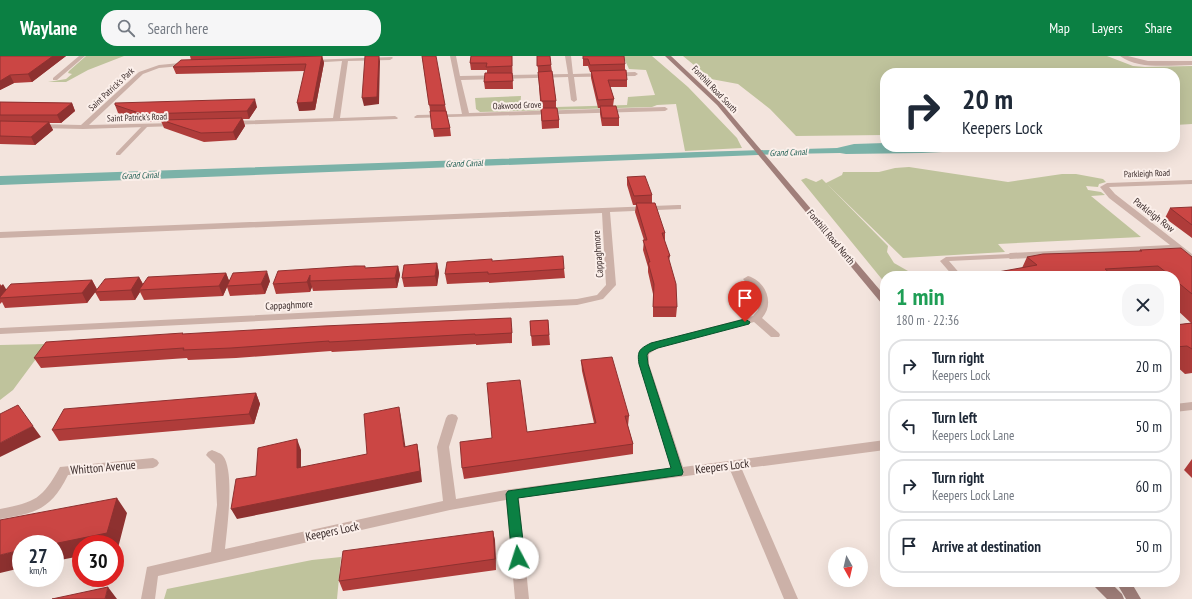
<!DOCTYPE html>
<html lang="en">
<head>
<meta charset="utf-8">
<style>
	:root { --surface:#fff; --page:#f6f6f7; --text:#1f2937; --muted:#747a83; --line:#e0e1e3; --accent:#0b8043 }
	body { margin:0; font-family:"PT Sans Narrow",sans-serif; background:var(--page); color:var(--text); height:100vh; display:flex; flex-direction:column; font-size:15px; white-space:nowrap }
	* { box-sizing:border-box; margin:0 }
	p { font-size:13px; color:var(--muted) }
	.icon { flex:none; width:22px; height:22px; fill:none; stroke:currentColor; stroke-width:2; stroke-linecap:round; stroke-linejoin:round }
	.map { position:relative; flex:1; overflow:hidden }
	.sheet { position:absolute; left:880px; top:215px; width:300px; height:316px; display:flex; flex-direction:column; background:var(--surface); border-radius:16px; box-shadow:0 4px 16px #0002 }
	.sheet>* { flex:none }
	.banner { position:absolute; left:880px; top:12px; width:300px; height:84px; border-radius:16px; box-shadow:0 4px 16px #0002; background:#fff; color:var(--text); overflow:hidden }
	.needle { width:26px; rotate:172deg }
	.fabs { position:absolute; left:828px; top:491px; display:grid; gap:8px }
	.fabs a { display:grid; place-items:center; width:40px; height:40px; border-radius:50%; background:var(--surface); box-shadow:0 4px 16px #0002; font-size:20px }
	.speed { position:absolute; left:12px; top:479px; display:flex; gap:8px; font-size:20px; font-weight:700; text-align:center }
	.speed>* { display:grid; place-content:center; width:52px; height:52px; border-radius:50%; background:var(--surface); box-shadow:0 4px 16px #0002; line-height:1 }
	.speed small { font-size:10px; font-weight:400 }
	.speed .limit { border:6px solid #d22; background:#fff; color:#111 }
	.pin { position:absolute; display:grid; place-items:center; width:34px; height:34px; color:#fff; margin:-41px -17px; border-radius:50% 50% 50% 0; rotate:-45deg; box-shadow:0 0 4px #0007 }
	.pin .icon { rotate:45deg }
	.me { position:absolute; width:44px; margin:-22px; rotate:355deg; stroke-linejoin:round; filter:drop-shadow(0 0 3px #0008) }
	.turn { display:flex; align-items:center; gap:14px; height:84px; padding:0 16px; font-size:18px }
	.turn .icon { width:52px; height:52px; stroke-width:2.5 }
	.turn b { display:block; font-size:28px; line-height:34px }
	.round { display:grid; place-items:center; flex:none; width:42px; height:42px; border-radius:16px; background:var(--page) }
	.overview { display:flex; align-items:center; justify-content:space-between; height:68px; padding:0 16px }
	h1 { font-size:24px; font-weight:700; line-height:30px; color:#1e9e55 }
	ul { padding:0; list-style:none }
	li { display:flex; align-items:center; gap:12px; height:54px; margin:0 8px 6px; padding:0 8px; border:2px solid var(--line); border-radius:16px }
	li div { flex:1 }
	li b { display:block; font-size:15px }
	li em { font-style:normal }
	header { display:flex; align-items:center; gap:24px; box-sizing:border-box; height:56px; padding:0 20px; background:var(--accent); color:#fff }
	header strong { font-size:19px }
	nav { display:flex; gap:22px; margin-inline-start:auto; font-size:14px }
	.search { width:280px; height:36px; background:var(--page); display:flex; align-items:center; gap:10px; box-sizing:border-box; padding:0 14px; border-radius:16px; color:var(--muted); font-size:15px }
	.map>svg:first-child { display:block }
</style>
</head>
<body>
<header>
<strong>Waylane</strong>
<div class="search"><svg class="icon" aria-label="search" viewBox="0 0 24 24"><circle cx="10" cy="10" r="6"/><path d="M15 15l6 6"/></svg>Search here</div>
<nav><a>Map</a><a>Layers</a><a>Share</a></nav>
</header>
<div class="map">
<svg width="1192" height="543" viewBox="0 0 1192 543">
	<rect width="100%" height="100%" fill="#f3e4dd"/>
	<path fill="#bfc39c" d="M86,0H124L88,14L66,26H48L66,23L72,18L68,17L69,15Z
		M623,0H652L688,31L737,82L742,92L685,95L676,48L657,49L652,51L480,56L476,53L475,42L521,40L520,52L627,49L628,41L655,39L646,14L629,13Z
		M683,0H1107L1133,10L1145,11L1192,10V68L1175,69V17H885V79L796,80L770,53L738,28L711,23Z
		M909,111L1008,126L1062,118H1076L1103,123L1106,126L1099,128L1098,131L1086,130L1088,134L1101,136L1105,139L1091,140L1141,181L998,188L1005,196L903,202L827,128L888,190L887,196L894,207L908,215L912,220H885V227L801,124L806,122L816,126L822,123L826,127L842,119L843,116H879L895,112Z
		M47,288L13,334L0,344V289Z
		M341,501L337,543H164L167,533L312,504Z"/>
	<path fill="#7bb2a8" d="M885,87V91H1045L922,97L846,98L840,97L784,98L0,129V120L697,96L837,92L854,88Z"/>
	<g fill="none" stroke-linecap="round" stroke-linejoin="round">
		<path fill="#ccb1a8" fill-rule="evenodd" d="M143,69L148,70L120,99H116V97Z
			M1010,198H1013L1014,200L1013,202L949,205L962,220H953L940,205L946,201Z
			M734,405L738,406L740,409L798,543H784L728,409L730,406Z"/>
		<path fill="#ccb1a8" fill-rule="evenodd" d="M79,0H85L57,24H53V22Z
			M450,0H456L460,20L568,18L565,0H571L573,18L635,16L638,18L635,20L574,21L577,44L574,46L571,44L568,21L461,24L469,57L665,51L668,53L665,55L415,62L414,61L417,59L462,58Z
			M392,1L393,2L390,4L348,5L340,62L395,60L398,62L397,63L231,69L228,67L231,65L333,62L342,5L310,7L307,5L308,4Z
			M190,6L192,7V9L159,12L143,18L89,69L175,67L178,69L177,70L83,73L37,72L34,70L37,68L81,69L139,16L159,9Z
			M1192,124V128L1109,131L1115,138L1192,198V205L1176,194L1010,203L1006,200L1010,197L1170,189L1109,142L1100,131L1107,127Z
			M678,149H681V153L610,156L616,229L603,243L577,249L0,278V272L577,243L597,239L606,229L602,157L0,182V176Z
			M748,220C766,225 775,248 762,262L779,277L780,279L779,281H771L754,266L659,291L649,298V308L683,411L885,384V394L519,442L529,543H515L506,444L450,454L158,520L155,543H141L147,511L211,496L217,449L215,408L206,399L208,396L212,394C216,396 221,397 223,400C235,415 227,473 225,493L443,445L437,391L446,362L448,359L452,358L456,359L458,362L449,391L456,443L512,433L671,412L639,308C637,296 641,292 651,287L753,260L758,254C760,235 754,236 743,223Z
			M1192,346V354L1175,356V348Z
			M153,402L157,404L159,407L157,410L153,412L68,419C51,453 37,457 0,463V453C36,446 42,443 60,411Z"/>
		<path fill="#ccb1a8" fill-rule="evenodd" d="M1120,0H1128L1148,5H1192V9C1170,9 1139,14 1120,0Z"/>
		<path fill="#a07f7a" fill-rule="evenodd" d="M665,0H671L721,47L885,240V249L882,248L717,49Z
			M1093,526H1110L1122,538L1124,543H1107L1095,531Z
			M1116,526H1131L1141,543H1126Z"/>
	</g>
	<path fill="#af3c3a" d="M0,0H66L32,26L14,27L0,34Z
		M190,0H325H322L324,7L315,54L299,55L304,15L176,18L173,11L191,4Z
		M422,0L445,49L450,72L451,80L434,81Z
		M471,0H512L513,33H485L484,26L487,17V14H471L470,7Z
		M537,0L551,9L552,16L556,45V52L559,64V72L542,73Z
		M583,0L625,8V14L627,24V31H610L614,43L613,50L619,62V70H602L600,58V52H598L591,22V16H590L588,10H583Z
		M0,46L72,47L75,55L61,67H49L53,74L35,89L0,88Z
		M115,49L257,51L249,63H243L245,70L236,84L204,86L164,72L161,65L145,66L118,57Z
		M627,121L652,139V147L665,177V186L670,200L669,204L677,251L676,261H653V238L648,216V211L643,194L644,184L635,156L636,149H633L627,129Z
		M1170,152H1192V182L1165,162Z
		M1140,194L1192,201V317L1185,318L1175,309V269L1191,267L1175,252V220H996L998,216L1022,212L1027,201L1139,195Z
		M492,205L564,213L565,222L489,227V226L447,228L445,218Z
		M437,207L439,217L437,230L404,231L402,222Z
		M365,210V212L398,210L400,219L397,232L313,235L312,231L310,236L276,238L273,228Z
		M226,217L229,225H270L265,238L230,240L227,231L223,240L144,244L140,236L135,244L100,245L95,236L87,247L5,252L2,246L0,248V228L6,234L92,224L97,233L139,221L143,228Z
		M548,264L550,289L532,290L530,265Z
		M512,272V287L476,289V288L332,296L331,295L236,302L188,304L187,302L41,312L34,302L184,278Z
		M581,304L629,360L628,370L633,388V398L464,423L462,412L527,376L594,367L582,315Z
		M256,337L260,348L254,368L59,385L52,374Z
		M1192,403V422L1184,414Z
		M493,475L495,485L496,514L343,535L339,525Z"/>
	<path fill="#8e3130" d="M53,0H66L32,26L28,18Z
		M322,0L324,7L315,54L299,55L297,47Z
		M379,0L380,5L379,48L364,50L362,42Z
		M10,19L14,27L0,34V25Z
		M255,43L257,51L249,63L247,55Z
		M72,47L75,55L61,67L57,59Z
		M242,62L245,70L236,84L233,76Z
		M49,66L53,74L35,89L31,81Z
		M437,207L439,217L437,230L435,220Z
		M398,210L400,219L397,232L395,222Z
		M267,215L270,225L265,238L261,228Z
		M226,217L230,227L227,230V231L223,240L219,230Z
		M310,219V225L312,231L310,236L307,226Z
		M139,221L144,230L139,234L140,236L135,244L131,234Z
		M92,224L97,234L87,247L82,237Z
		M3,228L9,238L0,242V231Z
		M256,337L260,348L254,368L249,358Z
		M399,351L401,361L407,401L404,391Z
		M33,370L41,381L0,401V387Z
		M297,383L301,394V422L297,412Z
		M417,388L419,399L422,426L237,463L231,453Z
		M117,442L127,457L118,492L115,493V488H81V500L55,505V488H53Z
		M493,475L495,485L496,514L495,503Z
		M21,494V512L0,517V499Z
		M108,531L117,543H105Z"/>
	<path fill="#cb4644" stroke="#8e3130" d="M0,0H53L28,18L10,19L0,25Z
		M322,0L313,46L297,47L306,8L173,11L181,4Z
		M365,0H379L377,41L362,42Z
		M422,0H436L445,49H429Z
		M471,0H512V10L486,11L487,7H470Z
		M537,0H550L551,9L537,10Z
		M583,0H624L625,8L590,9L588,3H583Z
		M626,14L627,24H608L614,43L598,44L591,15Z
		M552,15L556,45H541L538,16Z
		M485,17H512L513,25L484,26Z
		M255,43L247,55L142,58L115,49V47Z
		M0,46L72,47L57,59H0Z
		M600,50H616L619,62H602Z
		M541,52H557L559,64L542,65Z
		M430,55H446L450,72L432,73Z
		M242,62L233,76L201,77L161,64Z
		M0,65L49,66L31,81L0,80Z
		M645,120L652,139L634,140L627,121Z
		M636,147H655L665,177H662L670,200H668L676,228L677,251H653L654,228L648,206H650L643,184H647Z
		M1192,151V169L1170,152Z
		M1181,192L1192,201V238L1175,224V220H1171L1158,210L1105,213L1112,219L1078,220H1002L998,216L1037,209L1027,201L1043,198L1142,195L1140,194Z
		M563,200L564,213L488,218V216L445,218L447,206L492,203V205Z
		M437,207L435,220L402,222L404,209Z
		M355,210H365V212L398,210L395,222L310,225V219L307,226L273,228L278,215Z
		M267,215L261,228L227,230L233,217Z
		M226,217L219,230L139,234L148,221Z
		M139,221L131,234L95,236L105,223Z
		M92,224L82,237L0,242V241L11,228Z
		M511,262L512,277L475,279V278L329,286V285L231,292L183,294L184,292L34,302L46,286L183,277L182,278L323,270Z
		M548,264L549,279L531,280L530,265Z
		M1192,267V293L1187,290L1175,291V269Z
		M612,301L629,360H625L633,388L462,412L460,386L492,382L487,327L520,324L527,376L596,367L581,304Z
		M256,337L249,358L52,374L64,353Z
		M18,349L33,370L0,387V358Z
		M399,351L404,391L417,388L420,415L231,453L236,423L256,420L258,392L297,383V412L367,398L364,358Z
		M117,442L107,477L53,488H21V494L0,499V464Z
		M493,475L495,503L339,525L343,495Z
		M108,531L105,543H52Z"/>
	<path fill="#0b8043" stroke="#07532c" d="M745,263L750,266L749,268L658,292L649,296L647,299L648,308L683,416L682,419L518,442L525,502L523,506L518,508L514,506L512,502L506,438L508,435L671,412L639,308C637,295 639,293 651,287Z"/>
	<g text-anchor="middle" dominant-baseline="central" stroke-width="4" stroke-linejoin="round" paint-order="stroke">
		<g font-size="9" fill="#392a29" stroke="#fbefea">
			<text transform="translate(111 33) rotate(-43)">Saint Patrick's Park</text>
			<text transform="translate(715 33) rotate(46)">Fonthill Road South</text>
			<text transform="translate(517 49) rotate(-2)">Oakwood Grove</text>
			<text transform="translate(137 61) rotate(-2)">Saint Patrick's Road</text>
			<text transform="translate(1147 117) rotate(-2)">Parkleigh Road</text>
		</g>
		<g font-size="9" font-style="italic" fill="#1c5d52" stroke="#fbefea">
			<text transform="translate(788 96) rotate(-2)">Grand Canal</text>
			<text transform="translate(464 107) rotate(-2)">Grand Canal</text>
			<text transform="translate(140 119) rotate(-2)">Grand Canal</text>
		</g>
		<g font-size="10" fill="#392a29" stroke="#fbefea">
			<text transform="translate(1154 159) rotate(38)">Parkleigh Row</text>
			<text transform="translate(831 181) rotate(50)">Fonthill Road North</text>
			<text transform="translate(598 198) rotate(-94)">Cappaghmore</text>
			<text transform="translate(289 249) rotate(-3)">Cappaghmore</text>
		</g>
		<g font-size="12" fill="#392a29" stroke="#fbefea">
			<text transform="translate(722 410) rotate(-7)">Keepers Lock</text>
			<text transform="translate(103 411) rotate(-5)">Whitton Avenue</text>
			<text transform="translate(332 475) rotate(-12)">Keepers Lock</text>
		</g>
	</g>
</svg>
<div class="fabs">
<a><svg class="needle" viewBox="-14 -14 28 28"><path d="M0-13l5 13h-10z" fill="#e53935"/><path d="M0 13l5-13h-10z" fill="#747a83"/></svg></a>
</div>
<div class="speed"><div>27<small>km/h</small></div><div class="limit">30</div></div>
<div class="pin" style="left:745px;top:266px;background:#d93025"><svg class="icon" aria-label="arrive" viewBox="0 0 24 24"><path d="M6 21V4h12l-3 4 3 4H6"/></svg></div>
<svg class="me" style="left:518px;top:502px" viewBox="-20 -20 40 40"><circle r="19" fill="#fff"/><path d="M0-13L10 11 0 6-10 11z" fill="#0b8043"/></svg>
<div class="banner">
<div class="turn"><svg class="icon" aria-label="right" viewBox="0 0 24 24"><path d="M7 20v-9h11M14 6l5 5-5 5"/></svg><div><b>20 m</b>Keepers Lock</div></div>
</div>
<section class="sheet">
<div class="overview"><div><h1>1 min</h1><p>180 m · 22:36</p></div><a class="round"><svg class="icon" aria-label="close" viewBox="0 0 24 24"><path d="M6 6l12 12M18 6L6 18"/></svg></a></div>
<ul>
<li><svg class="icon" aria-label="right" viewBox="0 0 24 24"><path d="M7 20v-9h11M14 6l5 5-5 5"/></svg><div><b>Turn right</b><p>Keepers Lock</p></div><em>20 m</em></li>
<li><svg class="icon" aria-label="left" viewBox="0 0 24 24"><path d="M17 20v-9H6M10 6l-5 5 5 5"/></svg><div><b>Turn left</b><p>Keepers Lock Lane</p></div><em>50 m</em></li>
<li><svg class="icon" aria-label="right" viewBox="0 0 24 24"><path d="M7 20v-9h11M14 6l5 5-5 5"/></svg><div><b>Turn right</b><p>Keepers Lock Lane</p></div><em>60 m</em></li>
<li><svg class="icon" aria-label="arrive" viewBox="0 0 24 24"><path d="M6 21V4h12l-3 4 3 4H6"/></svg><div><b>Arrive at destination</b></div><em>50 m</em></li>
</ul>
</section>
</div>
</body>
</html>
